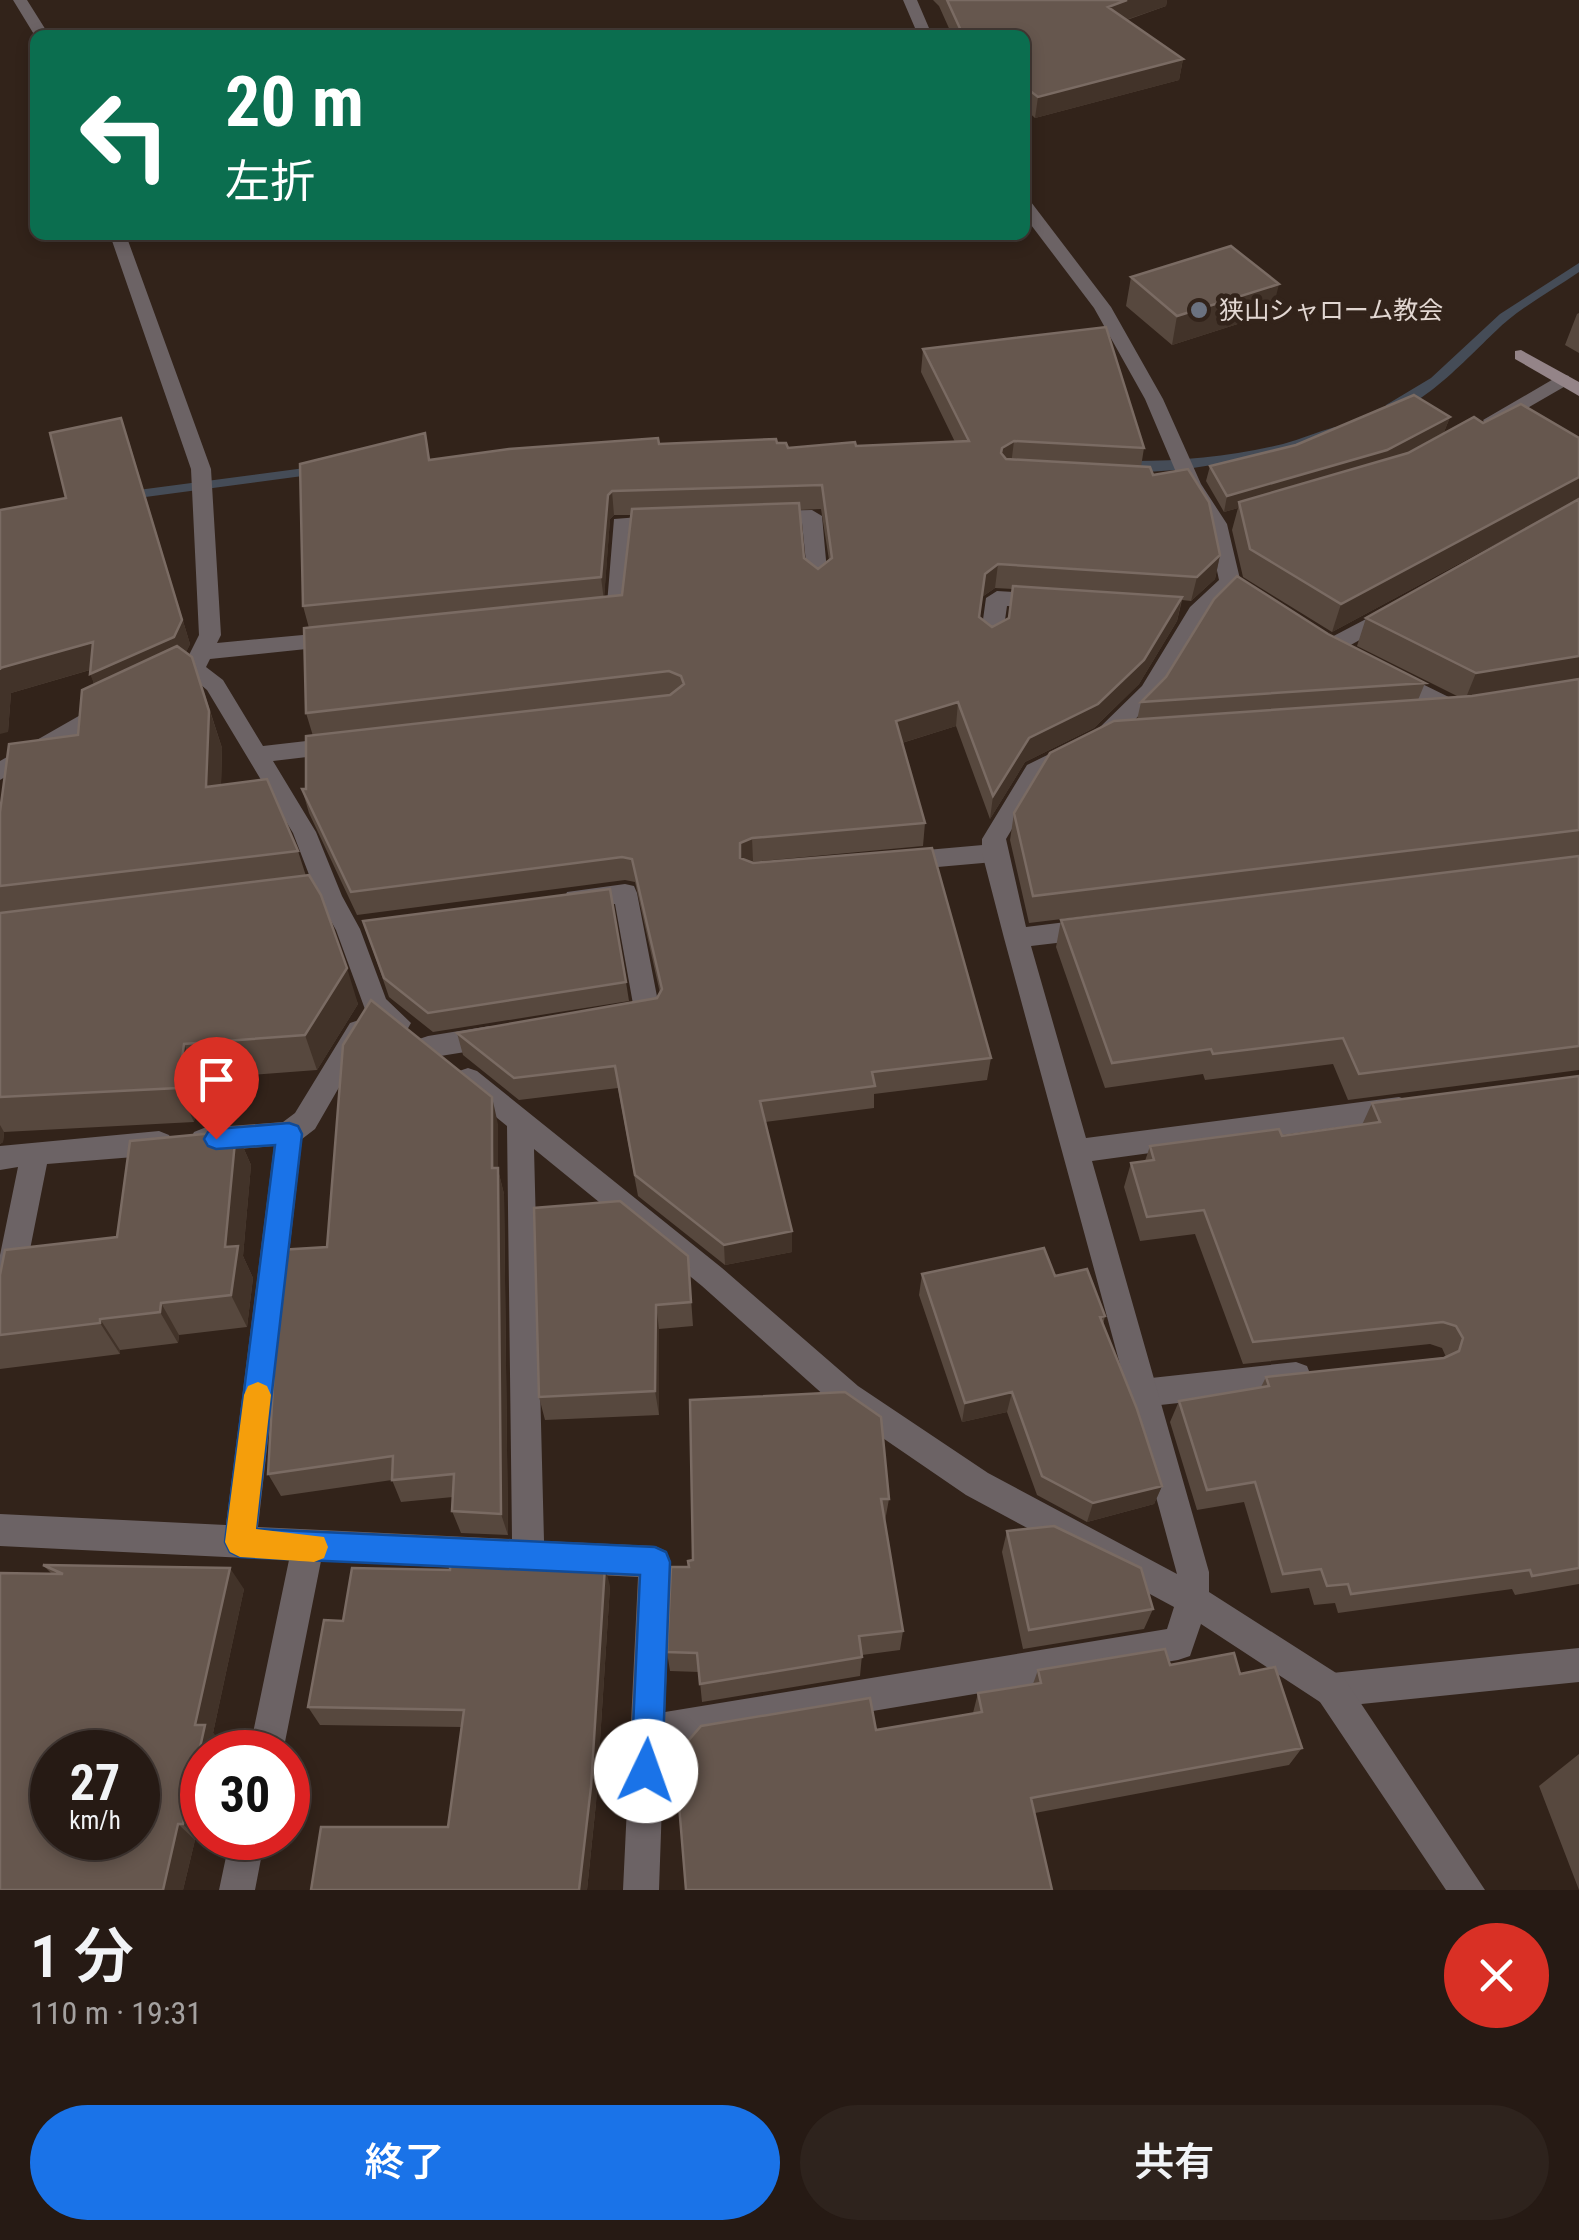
<!DOCTYPE html>
<html lang="ja">
<head>
<meta charset="utf-8">
<style>
	:root { --surface:#261a14; --page:#2e231d; --text:#f1f3f6; --muted:#a4a1a0; --line:#423834; --accent:#1a73e8 }
	body { margin:0; font-family:"Roboto Condensed","Noto Sans JP",sans-serif; background:var(--page); color:var(--text); height:100vh; display:flex; flex-direction:column; font-size:38px; white-space:nowrap }
	* { box-sizing:border-box; margin:0 }
	p { font-size:32px; color:var(--muted) }
	.icon { flex:none; width:55px; height:55px; fill:none; stroke:currentColor; stroke-width:2; stroke-linecap:round; stroke-linejoin:round }
	.map { position:relative; height:1890px; overflow:hidden }
	.details { display:flex; flex-direction:column; background:var(--surface); flex:1 }
	.details>* { flex:none }
	.banner { position:absolute; left:30px; top:30px; width:1000px; height:210px; border-radius:15px; box-shadow:0 5px 15px #0003,0 0 0 2px var(--line); background:#0b6e4f; color:#fff; overflow:hidden }
	.speed { position:absolute; left:30px; top:1730px; display:flex; gap:20px; font-size:50px; font-weight:700; text-align:center }
	.speed>* { display:grid; place-content:center; width:130px; height:130px; border-radius:50%; background:var(--surface); box-shadow:0 5px 15px #0003,0 0 0 2px var(--line); line-height:1 }
	.speed small { font-size:25px; font-weight:400 }
	.speed .limit { border:15px solid #d22; background:#fff; color:#111 }
	.pin { position:absolute; display:grid; place-items:center; width:85px; height:85px; color:#fff; margin:-102px -42px; border-radius:50% 50% 50% 0; rotate:-45deg; box-shadow:0 0 10px #0007 }
	.pin .icon { rotate:45deg }
	.me { position:absolute; width:110px; margin:-55px; rotate:3deg; stroke-linejoin:round; filter:drop-shadow(0 0 8px #0008) }
	.turn { display:flex; align-items:center; gap:35px; height:210px; padding:0 30px; font-size:45px }
	.turn .icon { width:130px; height:130px; stroke-width:2.5 }
	.turn b { display:block; font-size:70px; line-height:85px }
	.round { display:grid; place-items:center; flex:none; width:105px; height:105px; border-radius:52px; background:var(--page) }
	.head { display:flex; align-items:center; justify-content:space-between; height:170px; padding:0 30px }
	h1 { font-size:60px; font-weight:600; line-height:75px }
	.primary-button { display:flex; gap:20px; margin-top:auto; padding:20px 30px }
	.primary-button a { flex:1; height:115px; border-radius:60px; background:var(--accent); color:#fff; font-size:40px; font-weight:600; line-height:115px; text-align:center }
	.primary-button a+a { background:var(--page); color:var(--text) }
	.map>svg:first-child { display:block }
</style>
</head>
<body>
<div class="map">
<svg width="1579" height="1890" viewBox="0 0 1579 1890">
	<rect width="100%" height="100%" fill="#32231a"/>
	<g fill="none" stroke-linecap="round" stroke-linejoin="round">
		<path fill="#454c57" fill-rule="evenodd" d="M1579,263V272C1556,288 1530,302 1508,320C1481,342 1422,413 1386,411V405L1431,378L1500,314Z
			M1335,427L1340,428V434C1300,448 1146,487 1113,465L1120,461C1175,462 1230,457 1283,444C1301,439 1317,432 1335,427Z
			M320,466L325,467V473L123,500L116,496L123,492Z"/>
		<path fill="#6c6365" fill-rule="evenodd" d="M997,591L1043,594L1054,601L1043,608L1007,606L1002,641L991,648L980,641L986,598Z
			M994,844L1006,853L994,862L904,870L892,861L904,852Z
			M1296,1362L1307,1366L1311,1376L1307,1386L1296,1390L1142,1407L1131,1403L1127,1393L1131,1383L1142,1379Z
			M1579,1648V1682L1332,1707L1320,1702L1315,1690L1320,1678L1332,1673Z"/>
		<path fill="#6c6365" fill-rule="evenodd" d="M13,0H27L49,35L35,36Z
			M903,0H917L932,35H918Z
			M1025,201L1031,202L1111,307L1163,399L1201,484L1227,524L1240,579L1253,590L1243,597L1232,592L1206,617L1158,696L1112,743L1043,777L1006,839L1026,927L1090,919L1099,922L1102,929L1099,936L1090,939L1031,946L1086,1138L1399,1097L1408,1100L1412,1108L1408,1116L1399,1119L1092,1161L1209,1572V1592L1344,1678L1485,1890H1446L1320,1702L1201,1624L1190,1656L1178,1660L664,1746L659,1890H623L638,1577L321,1561L283,1752H249L289,1560L0,1546V1514L226,1525L274,1146L204,1152L194,1148L190,1140L194,1132L204,1128L283,1122L295,1113L350,1023L359,1020L368,1023L372,1030L315,1129L302,1139L258,1527L512,1539L507,1126L459,1087L455,1079L459,1071L468,1068L477,1071L722,1268L858,1386L988,1473L1177,1574L1004,938L982,853V839L1027,765L1096,731L1142,686L1190,607L1219,580L1207,524L1181,484L1145,399L1094,308L1025,217ZM534,1149L702,1286L836,1406L966,1495L1174,1607L1167,1629L665,1712L671,1562L666,1551L655,1546L544,1541Z
			M110,235H126L211,469L221,635L217,643L335,632L346,639L335,646L210,659L206,667L223,680L263,746L341,737L352,745L341,753L273,761L316,832L342,896L360,929L386,999L411,1023L407,1030L398,1033L389,1030L366,1012L336,930L318,898L293,833L207,690L182,669L199,635L191,469Z
			M1562,374L1569,376V384L1500,424H1486L1483,420Z
			M812,510L822,516L828,582L818,589L808,582L802,523H770L760,517L770,511Z
			M665,515L672,517V525L631,529L624,615L590,617L587,612L590,607L607,604L614,519Z
			M1389,607L1400,614L1397,619L1340,651H1324L1321,646L1324,641Z
			M1394,670L1469,707L1472,712L1469,717H1453L1386,683L1383,678Z
			M105,701L116,709L113,714L0,780V761Z
			M625,884L634,886L637,893L660,1012L656,1019L628,1025L619,1022L615,1015L619,1008L633,1004L615,904L576,908L567,906L564,899L567,892Z
			M490,1026L499,1030L503,1037L499,1044L490,1048L428,1058L419,1055L415,1047L419,1039L428,1036Z
			M159,1131L169,1135L173,1143L169,1151L159,1155L47,1164L15,1325L10,1334L0,1338V1255L18,1167L0,1170V1146Z
			M230,1838H265L255,1890H219Z"/>
		<path fill="#948488" fill-rule="evenodd" d="M1521,350L1579,382V396L1515,359V351Z"/>
	</g>
	<path fill="#57483e" fill-rule="evenodd" d="M933,0H1167L1166,6L1127,20L1183,59L1179,80L1035,118L1025,109V35H952L939,6Z
		M1131,277L1272,313L1172,345L1126,306Z
		M1579,313V353L1565,345L1577,314Z
		M923,349L1144,448L1141,467L1153,475L1220,555L1215,579L1191,601L1182,600L1177,621L1139,684L1094,728L1025,762L990,819L956,726L902,743L925,823L923,846L750,862L991,1058L987,1080L874,1094V1108L765,1122L792,1252L725,1265L638,1196L618,1088L519,1100L463,1055L457,1033L657,998L660,993L635,882L625,880L357,915L309,813L302,789H306L313,736L306,713L309,628L303,606L429,460L659,444L777,443L788,448L955,442L921,372ZM821,509L829,560L818,569L804,558L799,510ZM614,515H632L622,595L604,597L610,519ZM995,588L1013,589L1009,618L992,627L980,617L982,597Z
		M1450,417L1444,432L1402,455L1483,423L1579,499L1332,632L1243,577L1232,530L1238,508L1224,512L1206,481L1210,466Z
		M129,442L190,644L186,652L205,695L222,748L221,785L298,851L306,876L358,1004L317,1070L200,1079L194,1122L4,1132L3,1142L0,1144V812L78,735L94,684L90,670L11,693L8,732L0,510L66,498Z
		M1579,499V856L1029,923L1010,840L1014,813L1137,720L1141,702L1328,634L1425,683L1418,700L1459,697L1357,646L1366,618Z
		M1579,856V1070L1348,1100L1333,1064L1205,1080L1203,1074L1105,1088L1056,947L1061,920Z
		M363,921L626,982L629,1001L433,1032L389,997Z
		M1579,1076V1584L1515,1595L1512,1589L1338,1613L1335,1603L1314,1605L1309,1588L1271,1593L1244,1502L1197,1510L1170,1422L1179,1401L1261,1387L1266,1377L1446,1357L1442,1348L1430,1344L1243,1364L1195,1234L1140,1241L1124,1187L1131,1163L1145,1161L1150,1146L1282,1136L1362,1125L1372,1103Z
		M498,1124V1170L504,1194L508,1535L461,1533L452,1511L453,1497L401,1502L392,1480L281,1496L268,1474L278,1307L273,1298L327,1247Z
		M236,1131L251,1165L243,1256L253,1278L247,1327L179,1335L178,1343L120,1350V1354L0,1369V1275L117,1237Z
		M688,1256L693,1326L659,1329V1415L545,1420L539,1397Z
		M922,1274L1055,1276L1105,1316L1103,1325L1162,1486L1154,1504L1087,1522L1037,1495L1007,1412L962,1422L919,1295Z
		M690,1400L889,1499L885,1521L903,1631L900,1650L862,1655L860,1676L702,1702L699,1672L670,1671L667,1652L689,1567L693,1560Z
		M1007,1531L1153,1609L1144,1629L1023,1649L1002,1552Z
		M507,1564L610,1586L596,1803L587,1890L448,1827L461,1727L320,1725L308,1707L343,1621L450,1570Z
		M43,1565L244,1589L213,1733L221,1743L202,1752V1824L199,1840H195L183,1890H0L52,1574Z
		M1170,1665L1240,1674L1302,1748L1289,1765L1035,1813L876,1730L973,1713L978,1693L1033,1684L1038,1670Z
		M1579,1754V1890L1539,1786Z"/>
	<path fill="#423329" d="M1127,0H1167L1166,6L1105,27L1108,7Z
		M1183,59L1179,80L1035,118L1038,97Z
		M1279,284L1272,313L1172,345L1177,316Z
		M1450,417L1444,432L1383,466L1239,502L1238,508L1224,512L1227,496Z
		M121,418L190,644L182,661L100,698L90,674Z
		M1014,441L1011,465L998,477L1002,448Z
		M1579,477V499L1332,632L1341,604Z
		M612,491L614,515L610,519L604,601L601,577L608,495Z
		M1220,555L1215,579L1191,601L1197,577Z
		M998,564L995,588L982,597L976,640L985,574Z
		M1182,597L1177,621L1139,684L1094,728L1025,762L990,819L993,796L1029,738Z
		M93,642L103,666L11,693L8,732L0,734V668Z
		M1579,656V680L1465,700L1476,673Z
		M192,657L222,748L220,824L206,787Z
		M958,702L956,726L895,745L896,721Z
		M752,838L753,861L741,866L740,843Z
		M347,968L358,1004L317,1070L305,1035Z
		M184,1044L200,1079L194,1122L178,1088Z
		M492,1097L498,1124V1170L504,1194L508,1535L501,1514Z
		M0,1125L4,1132L3,1142L0,1144Z
		M236,1131L251,1165L243,1256L253,1278L247,1327L231,1295L225,1247Z
		M792,1231V1252L725,1265L724,1245Z
		M161,1303L179,1335L178,1343L160,1312Z
		M656,1305L659,1329V1415L655,1391Z
		M100,1319L120,1350V1354L100,1323Z
		M1012,1392L1007,1412L962,1422L965,1403Z
		M1162,1486L1154,1504L1087,1522L1093,1503Z
		M605,1566L610,1586L596,1803L587,1890H579Z
		M230,1568L244,1589L213,1733L221,1743L218,1752H202V1824L199,1840L183,1824L195,1725Z
		M178,1824L195,1840L183,1890H163Z"/>
	<path fill="#66574e" stroke="#7a6b63" stroke-width="2.5" fill-rule="evenodd" d="M947,0H1127L1108,7L1183,59L1038,97L1025,87V35H963Z
		M1231,246L1279,284L1177,316L1131,277Z
		M1106,327L1144,448L1014,441L1002,448L1001,453L1006,459L1150,467L1153,475L1188,469L1209,502L1220,555L1197,577L998,564L985,574L979,617L992,627L1009,618L1013,586L1182,597L1144,660L1098,704L1029,738L993,796L958,702L896,721L925,823L752,838L740,843V858L753,863L932,848L991,1058L872,1072L875,1086L760,1101L792,1231L724,1245L635,1175L615,1066L514,1078L457,1033L657,998L662,989L632,859L622,857L351,892L302,789H306V736L670,695L684,684L681,676L669,671L306,713L304,628L622,595L632,509L799,503L804,558L818,569L832,558L822,485L612,491L608,495L601,577L303,606L300,464L425,433L429,460L509,449L658,438L659,444L776,439L777,443H786L788,448L855,442L856,446L969,441L923,349Z
		M1414,395L1450,417L1387,450L1227,496L1210,466L1296,445Z
		M1521,404L1579,438V477L1341,604L1250,549L1239,502L1408,453L1474,417L1483,423Z
		M121,418L182,620L174,637L90,674L93,642L0,668V670V510L66,498L50,433Z
		M1579,499V656L1476,673L1366,618Z
		M1237,576L1328,634L1425,683L1141,702L1166,677L1214,599Z
		M177,646L192,657L209,711L206,787L267,779L298,851L0,886V812L9,744L78,735L82,690Z
		M1579,679V830L1033,896L1014,813L1050,753L1114,721L1472,696Z
		M1579,856V1046L1359,1074L1343,1038L1213,1054L1211,1049L1112,1063L1061,920Z
		M309,875L321,895L347,968L305,1035L184,1044L178,1088L0,1097V913Z
		M610,889L626,982L428,1013L384,978L363,921Z
		M371,1000L492,1097V1168H498L501,1514L452,1511L454,1474L392,1480L393,1456L268,1474L278,1297L273,1298L279,1250L327,1247L343,1045Z
		M1579,1076V1568L1532,1576L1530,1570L1351,1594L1348,1584L1327,1586L1321,1569L1283,1574L1255,1482L1207,1490L1179,1401L1269,1386L1266,1377L1444,1358L1459,1351L1463,1338L1456,1326L1443,1322L1253,1342L1204,1210L1147,1217L1131,1163L1154,1160L1150,1146L1279,1129L1282,1136L1380,1122L1372,1103Z
		M236,1131L225,1247L238,1246L231,1295L161,1303L160,1312L100,1319V1323L0,1335V1275L5,1250L117,1237L130,1141Z
		M620,1201L688,1256L691,1302L656,1305L655,1391L539,1397L534,1208Z
		M1044,1248L1055,1276L1087,1269L1105,1316L1100,1317L1137,1409L1162,1486L1093,1503L1042,1476L1012,1392L965,1403L922,1274Z
		M845,1392L881,1417L889,1499H881L903,1631L859,1636L862,1657L700,1684L697,1653L667,1652L671,1567H689L688,1561L693,1560L690,1400Z
		M1054,1526L1141,1568L1153,1609L1029,1630L1007,1531Z
		M451,1551L504,1554V1564L605,1566L591,1787L579,1890H311L321,1827H448L464,1710L308,1707L324,1620L343,1621L352,1568L450,1570Z
		M43,1565L230,1568L195,1725H205L183,1824H178L163,1890H0V1573L63,1574ZM52,1752H138V1838H52Z
		M1165,1649L1170,1665L1234,1653L1240,1674L1275,1667L1302,1748L1031,1798L1052,1890H686L675,1756L701,1726L870,1698L876,1730L982,1712L978,1693L1041,1683L1038,1670Z"/>
	<path fill="#1a73e8" stroke="#114b97" stroke-width="2.5" d="M289,1123L298,1126L302,1134L256,1529L655,1547L666,1552L670,1562L662,1771L658,1782L646,1787L635,1782L631,1771L640,1575L240,1557L230,1552L225,1542L275,1145L216,1149L208,1146L204,1139L208,1132L216,1129Z"/>
	<path fill="#f59e0b" d="M258,1382L267,1386L271,1395L256,1529L324,1537L328,1547L324,1558L314,1562L240,1557L230,1552L225,1542L244,1395L248,1386Z"/>
	<circle fill="#6b7280" stroke="#32231a" stroke-width="4" cx="1199" cy="310" r="10"/>
	<g text-anchor="middle" dominant-baseline="central" stroke-width="9" stroke-linejoin="round" paint-order="stroke">
		<g font-size="25" fill="#e2d7d2" stroke="#32231a" text-anchor="start">
			<text x="1219" y="310">狭山シャローム教会</text>
		</g>
	</g>
</svg>
<div class="speed"><div>27<small>km/h</small></div><div class="limit">30</div></div>
<div class="pin" style="left:216px;top:1139px;background:#d93025"><svg class="icon" aria-label="arrive" viewBox="0 0 24 24"><path d="M6 21V4h12l-3 4 3 4H6"/></svg></div>
<svg class="me" style="left:646px;top:1771px" viewBox="-20 -20 40 40"><circle r="19" fill="#fff"/><path d="M0-13L10 11 0 6-10 11z" fill="#1a73e8"/></svg>
<div class="banner">
<div class="turn"><svg class="icon" aria-label="left" viewBox="0 0 24 24"><path d="M17 20v-9H6M10 6l-5 5 5 5"/></svg><div><b>20 m</b>左折</div></div>
</div>
</div>
<section class="details">
<div class="head"><div><h1>1 分</h1><p>110 m · 19:31</p></div><a class="round" style="background:#d93025;color:#fff"><svg class="icon" aria-label="close" viewBox="0 0 24 24"><path d="M6 6l12 12M18 6L6 18"/></svg></a></div>
<div class="primary-button"><a>終了</a><a>共有</a></div>
</section>
</body>
</html>
